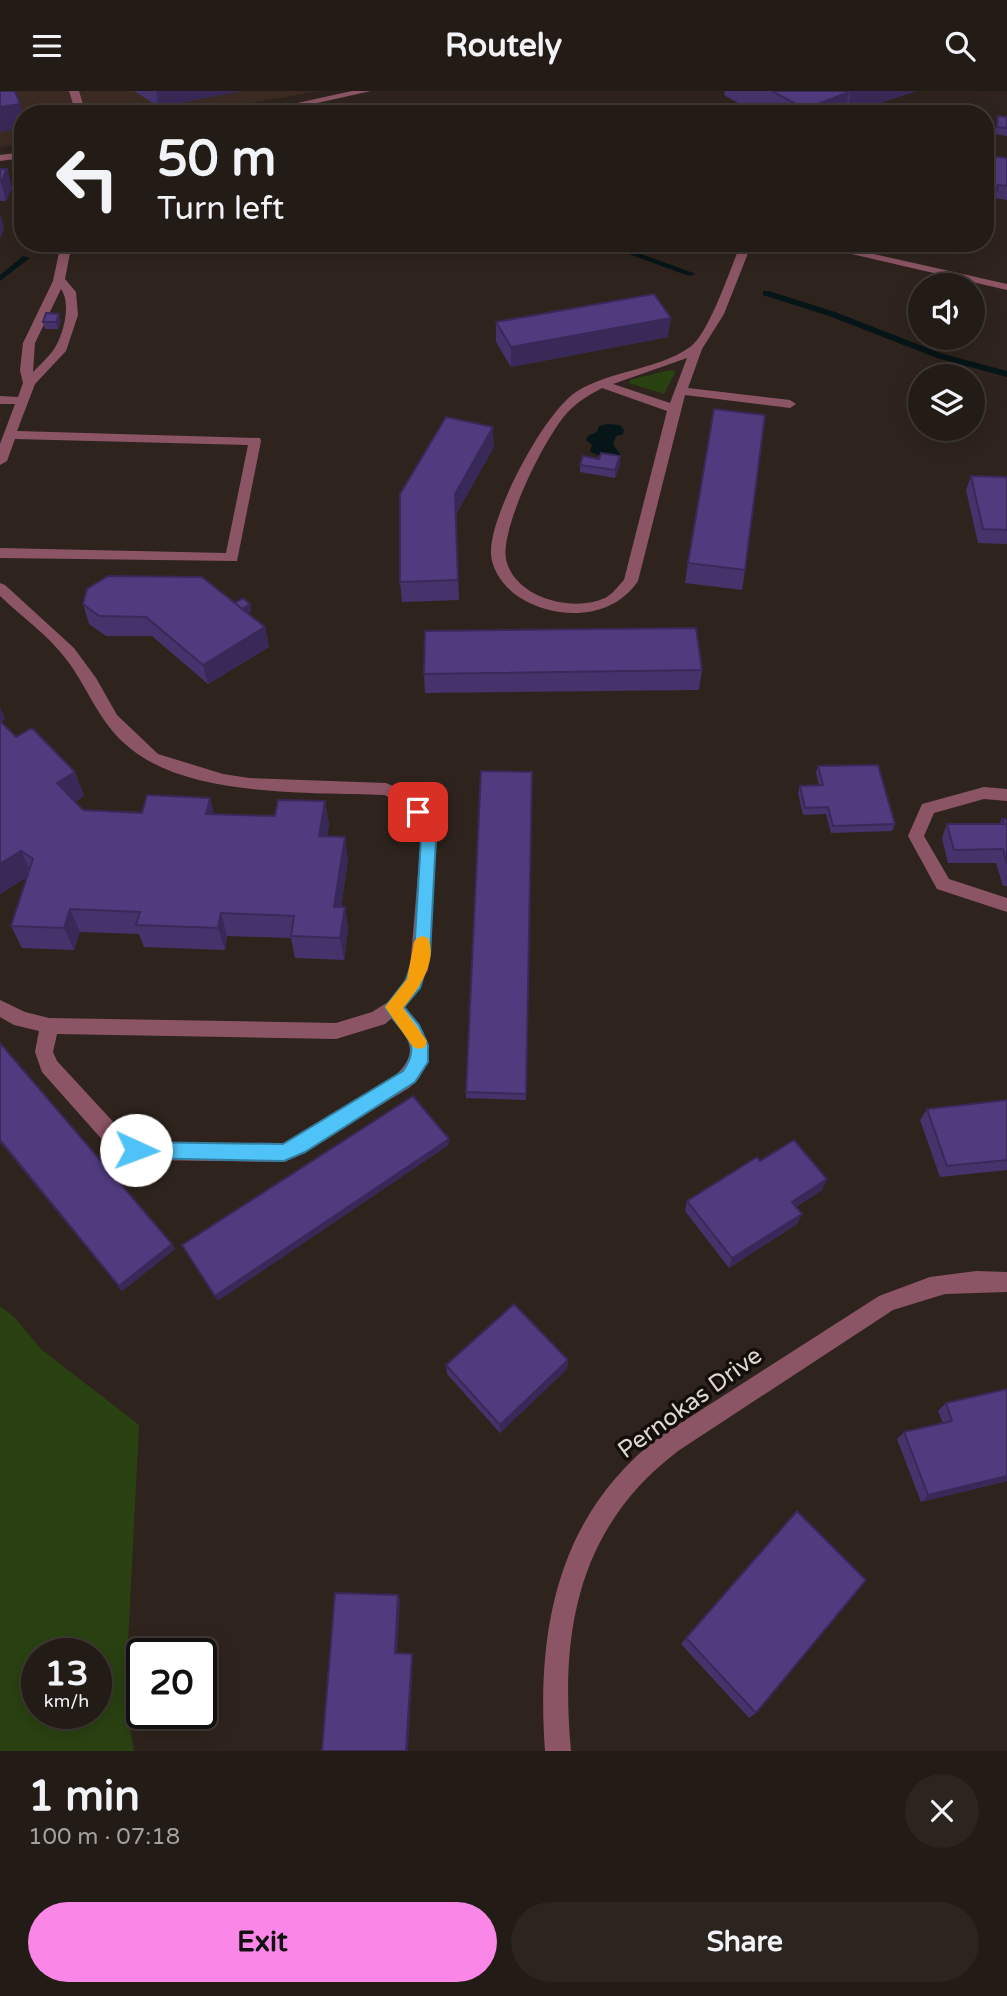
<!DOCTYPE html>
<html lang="en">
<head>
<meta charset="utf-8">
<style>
	:root { --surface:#231b16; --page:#2b241f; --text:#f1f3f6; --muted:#a3a1a1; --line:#403935; --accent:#fa87e7 }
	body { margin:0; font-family:"Varela Round",sans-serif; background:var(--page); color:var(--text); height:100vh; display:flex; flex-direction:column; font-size:26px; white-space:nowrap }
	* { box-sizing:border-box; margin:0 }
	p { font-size:23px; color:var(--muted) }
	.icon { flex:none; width:38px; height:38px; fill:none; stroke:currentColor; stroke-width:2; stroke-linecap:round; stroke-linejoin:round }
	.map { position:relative; height:1660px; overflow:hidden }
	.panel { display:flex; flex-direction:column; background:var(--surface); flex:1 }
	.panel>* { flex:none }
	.guide { position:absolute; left:14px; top:14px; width:980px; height:147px; border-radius:28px; box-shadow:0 4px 18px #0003,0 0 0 2px var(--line); background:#231b16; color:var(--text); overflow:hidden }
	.controls { position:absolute; left:908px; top:182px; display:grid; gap:14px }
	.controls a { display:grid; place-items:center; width:77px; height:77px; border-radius:50%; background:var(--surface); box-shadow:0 4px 18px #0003,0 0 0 2px var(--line); font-size:35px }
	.speed { position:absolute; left:21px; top:1547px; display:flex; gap:14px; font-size:35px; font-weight:700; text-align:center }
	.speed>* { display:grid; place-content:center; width:91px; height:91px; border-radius:50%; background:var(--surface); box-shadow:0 4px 18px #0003,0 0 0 2px var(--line); line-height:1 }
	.speed small { font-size:18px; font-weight:400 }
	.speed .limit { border:4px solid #111; border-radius:10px; background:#fff; color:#111 }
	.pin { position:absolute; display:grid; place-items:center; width:60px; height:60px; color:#fff; margin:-30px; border-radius:14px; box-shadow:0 4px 10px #0006 }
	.me { position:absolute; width:77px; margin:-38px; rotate:92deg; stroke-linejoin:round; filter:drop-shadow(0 0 5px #0008) }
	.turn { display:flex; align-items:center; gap:24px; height:147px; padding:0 28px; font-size:32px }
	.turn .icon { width:91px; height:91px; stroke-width:2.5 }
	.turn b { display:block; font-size:49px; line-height:60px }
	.round { display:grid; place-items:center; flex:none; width:74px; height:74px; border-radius:37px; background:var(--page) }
	.headline { display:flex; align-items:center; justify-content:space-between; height:119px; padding:0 28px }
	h1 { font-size:42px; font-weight:700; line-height:52px }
	.button { display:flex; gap:14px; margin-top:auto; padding:14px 28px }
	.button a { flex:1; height:80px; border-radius:42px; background:var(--accent); color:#111; font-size:28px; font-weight:700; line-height:80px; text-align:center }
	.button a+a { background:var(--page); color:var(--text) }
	header { display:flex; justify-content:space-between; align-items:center; height:91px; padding:0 28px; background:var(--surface); font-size:32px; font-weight:700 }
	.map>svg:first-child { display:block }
</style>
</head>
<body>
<header><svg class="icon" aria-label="menu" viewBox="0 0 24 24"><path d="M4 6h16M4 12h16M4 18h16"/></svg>Routely<svg class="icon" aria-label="search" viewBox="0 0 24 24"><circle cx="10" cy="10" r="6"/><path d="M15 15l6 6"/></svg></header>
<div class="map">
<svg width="1007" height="1660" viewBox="0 0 1007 1660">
	<rect width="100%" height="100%" fill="#2f241d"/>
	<path fill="#3c2b22" d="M0,0H319L189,23H23V52L0,56Z"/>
	<path fill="#2a4212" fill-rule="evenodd" d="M669,279L676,280L664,303L629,292L630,289Z
		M0,1215L14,1226L42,1259L139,1334L125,1610L134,1660H0ZM37,1563H96V1622H37Z"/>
	<path fill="#061517" d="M607,333L620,334L624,339L623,343L616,345L613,353L621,365C611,368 597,366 590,360L592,354L586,349L588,345L597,341L599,335Z"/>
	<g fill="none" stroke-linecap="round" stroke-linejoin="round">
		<path fill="#061517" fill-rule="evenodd" d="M599,152H611L696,183L689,185Z
			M23,165L30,167L0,190V184Z
			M763,200H769L835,221L943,263L1007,280V286L937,267L829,225L763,204Z"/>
		<path fill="#8c5566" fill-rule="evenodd" d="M69,0H79L86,23H76Z
			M352,0H371L268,23H247Z
			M23,61V67L0,70V64Z
			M61,152H72L65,188L76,201L78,224L66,260L35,293L17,340L260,347L261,350L237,470L0,467V457L226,462L248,354L15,348L7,370L0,374V353L15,313H0V305L18,306L23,292L20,279L23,252L53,190ZM61,198C72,213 63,247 52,261C46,268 39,275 33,281L35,252Z
			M741,152H752L724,223L702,258L688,297L790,309L796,313L790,317L685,304L638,490C612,529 557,530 519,506C505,497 492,480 491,463C489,425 544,322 576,301C610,279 658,279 690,256C709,243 731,176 741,152ZM687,267L670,312L613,293ZM602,297L667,320L624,489C618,495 613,503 605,507C573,522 514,507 506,468C500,437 545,346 567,322C577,311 589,304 602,297Z
			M804,152H825L1007,193V199Z
			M0,492L5,494L74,557L96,587L117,624L158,663L223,683L249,687L386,692L409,702L424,717L437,747L428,879L405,916L422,938L428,953V971L419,987L409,997L291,1068L284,1071L141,1069L116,1061L106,1053L42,981L35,961L39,940L14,934L0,926V909L25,921L49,927L336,932L372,921L388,911L399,900L410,878L421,747L411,724L397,710L384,704C308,701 180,707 123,651C97,627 87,595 66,568C48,544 21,525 0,505ZM392,927C411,950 419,962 395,985L283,1053L141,1051L129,1048L57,970L53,961L57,943L336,948L385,933Z
			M984,696L1007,698V710L984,708L934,722L924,745L949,788L1007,807V821L937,798L908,745L922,713Z
			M976,1180L1007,1181V1201L945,1203L893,1219L678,1360C577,1437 560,1541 571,1660H545C536,1537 558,1422 662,1344L879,1205L930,1186Z"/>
	</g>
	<path fill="#46336c" d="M134,0H241L159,16Z
		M725,0H916L848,23H757L724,4Z
		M998,25L1007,26V45L995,43Z
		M985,64L1007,67V109L994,107L993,112L985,111Z
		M0,78H7L12,97L6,110H0Z
		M61,230L58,238H45L43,231Z
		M496,231L668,246L511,276L496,251Z
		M494,356L456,423L459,509L402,511L400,491Z
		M620,372L615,387L580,381V374Z
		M971,385L1007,386V453L978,452L966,399Z
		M688,472L745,479L742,499L685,492Z
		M235,512L250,513L251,521L248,522L265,536L269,556L208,593L152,545H106L89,533L83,513Z
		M702,579L699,599L425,602L424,583Z
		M0,617L5,628L1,630L16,646L75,681L84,705L75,711L83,719L275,725L325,710L329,734L327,745L348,769L341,816H345L348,839L344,869L295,867L291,847L227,845L225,859L144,856L139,843L80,841L74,859L22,857L11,835L27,786L0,803Z
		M818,675L895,733L892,740L831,742L826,723L803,724L798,702L800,695L819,694L816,682Z
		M532,681L526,1009L466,1007V1001Z
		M1002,728H1007V795H1003L996,772H948L942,747L947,733H999Z
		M0,952L172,1153L175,1158L122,1200L0,1051Z
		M1007,1009V1079L940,1086L920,1029L927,1018Z
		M760,1070L827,1088L822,1099L796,1116L802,1123L797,1133L729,1177L685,1120L687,1110Z
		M568,1269L567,1278L500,1342L447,1283L446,1274Z
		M946,1312L1007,1390L921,1411L897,1348L904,1341L943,1332L938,1320Z
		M686,1547L756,1622L749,1627L681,1553Z"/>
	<path fill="#392958" d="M156,0H241L159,16Z
		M851,0H916L847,23Z
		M849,1L845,23H804L805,18Z
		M20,13L23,25V37L0,41V16Z
		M7,78L12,97L6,110L1,91Z
		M0,123L4,138L0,148Z
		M59,223L61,230L58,238L56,231Z
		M671,227L668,246L511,276V256Z
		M493,336L494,356L456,423L455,403Z
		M620,365V372L615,387V379Z
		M250,513L251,521L238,528L236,521Z
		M265,536L269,556L208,593L203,574Z
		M0,617L5,628L0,631Z
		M75,681L84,705L67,716L57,692Z
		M210,707L216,730L206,723Z
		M325,710L329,734L323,768L319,745Z
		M345,746L348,769L338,838L334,816Z
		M21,760L32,783L0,803V773Z
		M345,816L348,839L344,869L340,847Z
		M70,818L80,841L74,859L64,837Z
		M221,822L227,845L225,859L218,837Z
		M449,1048V1054L218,1210L215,1205Z
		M827,1088L822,1099L787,1121L792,1111Z
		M802,1123L797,1133L729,1177L732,1167Z
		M172,1153L175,1158L122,1200L119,1195Z
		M568,1269L567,1278L500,1342V1334Z
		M1007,1385V1390L921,1411L928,1404Z
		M398,1504L400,1509L397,1567L395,1562Z
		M412,1563L413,1568L408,1660H406Z"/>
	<path fill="#513b7e" stroke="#392958" stroke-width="2" d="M0,0H15L20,13L0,16Z
		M772,0H847L849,1L805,18Z
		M998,25L1007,26V37L997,36Z
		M985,64L1007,67V95L998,94L997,99L985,97Z
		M0,78H7L1,91H0Z
		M654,203L671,227L511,256L496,231Z
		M46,222L59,223L56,231H43Z
		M714,318L765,324L745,479L688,472Z
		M446,326L493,336L455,403L458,489L400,491V403Z
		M601,362L620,365L615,379L580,374L583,365L599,368Z
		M971,385L1007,386V439L983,438Z
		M108,485L202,486L265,536L203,574L146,526L99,525L83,513L87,498Z
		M243,507L250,513L242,518L235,512Z
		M696,537L702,579L424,583L425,540Z
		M0,630L16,646L32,637L75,681L57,692L83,719L142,722L147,704L210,707L206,723L275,725L278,709L325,710L319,745L345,746L334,816H345L340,847L291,845L294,825L221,822L218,837L136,834L140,821L70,818L64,837L11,835L33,768L21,760L0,773Z
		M878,674L895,733L833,735L828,716L805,717L800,695L823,694L818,675Z
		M481,680L532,681L526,1003L466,1001Z
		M1002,728H1007V773L1003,758L954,759L947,733H1004Z
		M0,952L172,1153L119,1195L0,1049Z
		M413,1005L449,1048L215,1205L182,1154Z
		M1007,1009V1069L947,1075L927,1018Z
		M794,1049L827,1088L792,1111L802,1123L732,1167L687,1110L757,1066L760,1070Z
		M514,1213L568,1269L500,1334L446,1274Z
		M1007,1298V1385L928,1404L904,1341L952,1330L946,1312Z
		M797,1420L866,1489L756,1622L686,1547Z
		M335,1502L398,1504L395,1562L412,1563L406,1660H322Z"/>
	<path fill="#4fc3f7" stroke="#337fa1" stroke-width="2" d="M418,715L424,717L436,747L430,864L420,897L404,916L419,934L428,954V971L415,991L305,1061L284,1070L136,1067L130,1065L128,1059L130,1053L136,1051L283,1053L403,980C425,949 398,941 385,916L406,889L414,864L421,747L411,721Z"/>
	<path fill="#f59e0b" d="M422,845L428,847C438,871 418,899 403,917L427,950L425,956L419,958L413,956L385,916L407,888L414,851L417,847Z"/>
	<g text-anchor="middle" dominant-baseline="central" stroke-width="7" stroke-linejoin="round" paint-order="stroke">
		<g font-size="24" fill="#ded6d1" stroke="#140e0b">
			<text transform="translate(690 1312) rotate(-36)">Pernokas Drive</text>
		</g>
	</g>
</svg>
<div class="controls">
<a><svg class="icon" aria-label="sound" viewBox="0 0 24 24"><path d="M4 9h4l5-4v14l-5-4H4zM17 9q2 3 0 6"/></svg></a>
<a><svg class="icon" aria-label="layers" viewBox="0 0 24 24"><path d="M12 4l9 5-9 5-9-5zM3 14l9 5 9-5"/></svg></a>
</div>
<div class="speed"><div>13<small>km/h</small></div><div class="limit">20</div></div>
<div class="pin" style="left:418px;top:721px;background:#d93025"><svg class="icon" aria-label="arrive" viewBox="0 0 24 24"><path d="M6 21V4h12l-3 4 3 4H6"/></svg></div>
<svg class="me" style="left:136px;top:1059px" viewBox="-20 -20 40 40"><circle r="19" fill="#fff"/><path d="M0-13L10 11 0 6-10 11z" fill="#4fc3f7"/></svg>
<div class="guide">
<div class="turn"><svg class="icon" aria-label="left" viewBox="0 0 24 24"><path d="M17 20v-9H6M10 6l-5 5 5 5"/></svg><div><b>50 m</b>Turn left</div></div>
</div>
</div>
<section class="panel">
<div class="headline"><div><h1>1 min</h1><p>100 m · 07:18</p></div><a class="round"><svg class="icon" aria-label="close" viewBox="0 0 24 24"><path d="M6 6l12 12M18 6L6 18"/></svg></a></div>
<div class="button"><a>Exit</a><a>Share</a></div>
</section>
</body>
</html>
